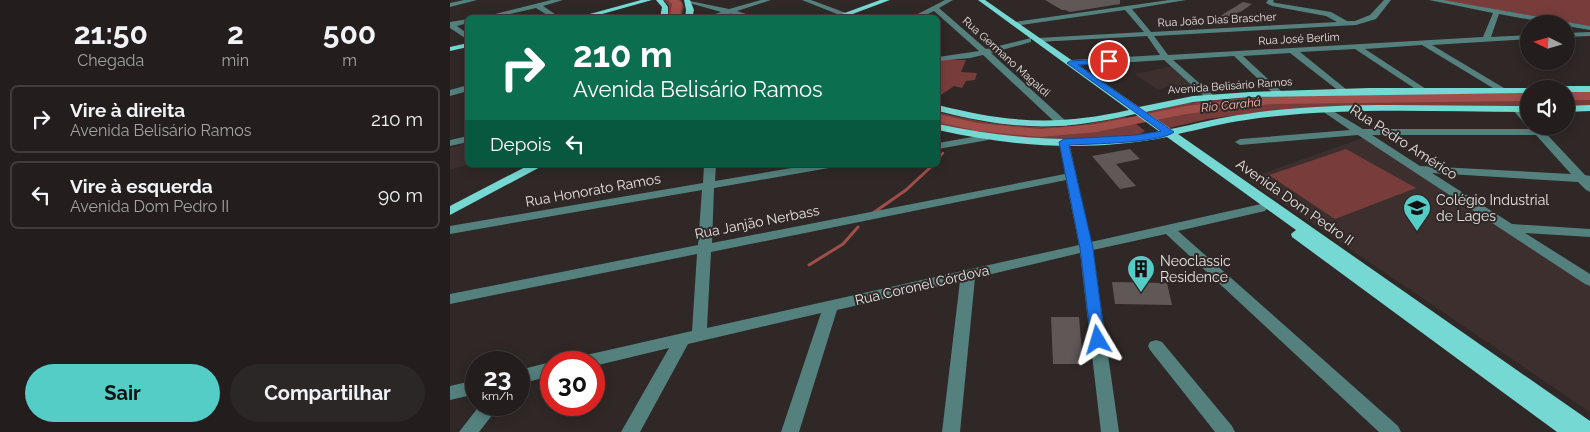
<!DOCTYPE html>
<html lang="pt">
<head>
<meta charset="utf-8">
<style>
	:root { --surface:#231e1d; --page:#2b2726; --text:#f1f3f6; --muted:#a3a2a4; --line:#403c3b; --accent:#54cdc7 }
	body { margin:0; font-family:Raleway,sans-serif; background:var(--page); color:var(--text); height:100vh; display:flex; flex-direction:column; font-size:19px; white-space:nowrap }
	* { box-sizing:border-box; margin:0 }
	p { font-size:16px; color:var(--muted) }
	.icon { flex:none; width:28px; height:28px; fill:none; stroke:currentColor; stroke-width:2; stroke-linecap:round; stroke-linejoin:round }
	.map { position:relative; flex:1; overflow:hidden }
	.drawer { display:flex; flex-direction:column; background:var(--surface); width:450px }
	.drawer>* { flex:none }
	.top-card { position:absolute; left:15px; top:15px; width:475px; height:152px; border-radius:8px; box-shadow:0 2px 12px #0003,0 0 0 1px var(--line); background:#0b6e4f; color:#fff; overflow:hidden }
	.needle { width:32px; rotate:275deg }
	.buttons { position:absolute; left:1070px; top:15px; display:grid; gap:10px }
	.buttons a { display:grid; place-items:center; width:55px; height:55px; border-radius:50%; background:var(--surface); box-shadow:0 2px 12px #0003,0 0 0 1px var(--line); font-size:25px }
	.speed { position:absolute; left:15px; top:351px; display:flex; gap:10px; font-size:25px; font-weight:700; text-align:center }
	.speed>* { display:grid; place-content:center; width:65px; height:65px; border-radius:50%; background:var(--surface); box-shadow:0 2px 12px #0003,0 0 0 1px var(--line); line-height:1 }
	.speed small { font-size:12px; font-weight:400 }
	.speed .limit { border:8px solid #d22; background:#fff; color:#111 }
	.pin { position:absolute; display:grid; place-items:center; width:42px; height:42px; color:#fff; margin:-21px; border:2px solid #fff; border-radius:50%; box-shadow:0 1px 5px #0007 }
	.me { position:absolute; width:55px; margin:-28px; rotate:353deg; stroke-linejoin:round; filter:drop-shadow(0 0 4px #0008) }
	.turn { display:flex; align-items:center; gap:18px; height:105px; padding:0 25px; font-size:22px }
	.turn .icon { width:65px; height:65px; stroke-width:2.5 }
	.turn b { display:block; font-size:35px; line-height:42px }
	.then { display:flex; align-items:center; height:48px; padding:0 25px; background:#0003; gap:10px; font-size:19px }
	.eta { display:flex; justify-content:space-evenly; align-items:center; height:85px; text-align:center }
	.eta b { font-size:30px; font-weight:700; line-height:35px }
	.primary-button { display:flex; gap:10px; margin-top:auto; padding:10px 25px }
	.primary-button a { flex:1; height:58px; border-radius:30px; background:var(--accent); color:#111; font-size:20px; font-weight:700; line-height:58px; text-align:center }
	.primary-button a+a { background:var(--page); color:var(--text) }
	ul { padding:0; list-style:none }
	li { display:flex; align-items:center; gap:15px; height:68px; margin:0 10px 8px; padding:0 15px; border:2px solid var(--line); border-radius:8px }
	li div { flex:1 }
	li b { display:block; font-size:19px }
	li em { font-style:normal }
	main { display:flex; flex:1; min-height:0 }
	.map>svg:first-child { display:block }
</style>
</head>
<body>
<main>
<section class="drawer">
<div class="eta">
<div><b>21:50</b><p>Chegada</p></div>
<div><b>2</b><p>min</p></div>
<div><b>500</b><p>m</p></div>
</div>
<ul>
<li><svg class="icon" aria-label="right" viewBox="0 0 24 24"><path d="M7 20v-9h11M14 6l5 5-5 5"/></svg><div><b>Vire à direita</b><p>Avenida Belisário Ramos</p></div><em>210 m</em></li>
<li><svg class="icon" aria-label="left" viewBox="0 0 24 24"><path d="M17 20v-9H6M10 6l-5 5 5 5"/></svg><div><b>Vire à esquerda</b><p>Avenida Dom Pedro II</p></div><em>90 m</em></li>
</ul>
<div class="primary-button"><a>Sair</a><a>Compartilhar</a></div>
</section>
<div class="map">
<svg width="1140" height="432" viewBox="0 0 1140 432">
	<rect width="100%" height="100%" fill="#2f2827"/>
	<path fill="#3d2f2d" d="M722,66L748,92L734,95L723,85L708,90L685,74Z
		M913,138L1140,286V412L797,179Z
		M17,143V165L0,170V148Z"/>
	<path fill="#783d3a" d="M214,0H231L234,7L231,17H218L219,6Z
		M989,0H1140V26Z
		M488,60H516L511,72L527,73L525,80L516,81L512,88L504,86L488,97Z
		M1140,91V106L1116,107V92Z
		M1079,92V106L854,109L812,112L758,119L719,128L695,113L735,103L805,97Z
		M488,112C533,123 575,130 621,126C639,124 657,120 675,117L680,119L695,131L688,135C621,140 553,142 488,125Z
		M896,149L966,188L885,219L819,175Z"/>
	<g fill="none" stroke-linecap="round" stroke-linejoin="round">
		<path stroke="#a04e4a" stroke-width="2.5" d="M524,130L527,127
			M488,159L493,153"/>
		<path stroke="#a04e4a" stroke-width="3" d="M423,213L456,190L483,165
			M359,265L393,244L408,227"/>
		<path fill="#a04e4a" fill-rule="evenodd" d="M218,0H229L232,3L230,18H220L222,4Z
			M1116,92H1140V100H1116Z
			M1079,93V101L823,104L736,114L646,132L590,137L527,131L488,122V114L527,123L590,129L646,124L736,106L823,96Z"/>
	</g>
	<path fill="#605757" d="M595,0H670V4L620,12L615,10H612Z
		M793,2L802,4L792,11L771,19L770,16Z
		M680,149L690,159L666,164L686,186L670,189L642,156Z
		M662,282L717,283L722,305L665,304Z
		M601,317H629L633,364H603Z"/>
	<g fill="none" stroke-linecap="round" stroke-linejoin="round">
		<path fill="#54817e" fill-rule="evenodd" d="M14,0H27L0,7V3Z
			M101,0H113L93,6L111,18H102L86,8L43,18H29Z
			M235,0L279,9L311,0H321L287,11L308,18C299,18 286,13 279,14C271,14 264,18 254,18L271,12L236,2Z
			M352,0H361L399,14L392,16Z
			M495,0H503L489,8L536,49L581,38V42L541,53L617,122V126H609L533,55L520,58L488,61V57L529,51L484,11L470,18H460Z
			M719,0H736L682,9L701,32L887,22L876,16L822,6L816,3L818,0H824L823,2L826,3L881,12L897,21H905L920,15L934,0H941L926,19L906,25L704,36L718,55L1033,37L1043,13L979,0H993L1140,26V30L1116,26V24H1104L1049,14L1041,37L1079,35V39L982,45L1054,88V92L1051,93L972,45L915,49L976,89L978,91L973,94L905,49L850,52L897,90V94L894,95L840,53L793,56L831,91L833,93L828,96L825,95L784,56L723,60L763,95L765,97L760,100L757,99L714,60L621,66L617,63L621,60L710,55L697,36L588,42L584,40L588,38L694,32L675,10L565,26L561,24L565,22Z
			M18,19V23L7,26L18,34V40L0,28V22Z
			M1140,32V36L1116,37V33Z
			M18,85V91L0,96V90Z
			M1067,106L1070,107L1079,116V126H1089L1135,175L1140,176V192L1136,190L1128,182L982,173L1062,224L1140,229V237L1075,233L1140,274V286L1135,284L908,135L790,145L785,142L790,139L900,130L875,113L873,111L878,108L913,129H1080L1078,126L1079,125L1075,124L1062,109ZM922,135H1086L1121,174L970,166Z
			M534,135L538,136L539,138L538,140L488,149V143Z
			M18,136V142L0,146V140Z
			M614,139L619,142L641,242L811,204L815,205L817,208L815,211L728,231L948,426L951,432H929L716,234L643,250L669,432H651L630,253L525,278L510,432H492L510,281L387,310L349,432H331L371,313L238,344L190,432H171L219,348L144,366V362H124L126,357L132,356L242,331L247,254L0,304V294L248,245L252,190L0,234V226L253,183L254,165H266L265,181L359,165H385L379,168L264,188L262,243L615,174L609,142ZM616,180L629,245L257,328L261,252Z
			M706,340L712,342L782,426L785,432H765L700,350L698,346L700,342Z
			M101,362V376L69,384V370Z
			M26,380V394L0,400V386Z
			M30,405H50L29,432H9Z"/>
		<path fill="#76d8d2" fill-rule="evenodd" d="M191,0H202L138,18H125Z
			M206,0H213L218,7V18H210L212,7Z
			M234,0H240L244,10L242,18H235L236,10Z
			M430,0H440L392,18H381Z
			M528,0H535L689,107L743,96L800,92L919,88H1082L1079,89V93L800,97L743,102L696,112L721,129C746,124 771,117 796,114C889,100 985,107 1079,106V112C985,112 889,106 796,120C773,123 751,129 728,134L1140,421V432H1107L842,237L841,234L846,230L717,137C640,152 563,147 488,130V124C562,140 635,144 710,132L685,114C609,132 563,130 488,111V105C559,123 608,126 679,110Z
			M18,43V47L0,51V47Z
			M1116,86H1140V92H1116V89H1112Z
			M1140,105V111L1116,112V106Z
			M79,165H94L0,215V206Z"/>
	</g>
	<path fill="#1a73e8" stroke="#114b97" d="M659,59L662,60V63L628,65L724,132C711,143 639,144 619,145L643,248L655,340L653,344L648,345L643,344L641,340L630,248L609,142L614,139L687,135L711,131L617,63L620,61Z"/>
	<defs>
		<symbol id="school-pin" viewBox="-11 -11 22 30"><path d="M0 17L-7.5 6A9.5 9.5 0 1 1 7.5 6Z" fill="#54cdc7" stroke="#2f2827"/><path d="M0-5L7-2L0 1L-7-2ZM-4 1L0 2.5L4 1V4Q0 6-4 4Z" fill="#111"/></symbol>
		<symbol id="building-pin" viewBox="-11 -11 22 30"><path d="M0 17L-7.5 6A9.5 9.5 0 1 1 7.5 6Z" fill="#54cdc7" stroke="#2f2827"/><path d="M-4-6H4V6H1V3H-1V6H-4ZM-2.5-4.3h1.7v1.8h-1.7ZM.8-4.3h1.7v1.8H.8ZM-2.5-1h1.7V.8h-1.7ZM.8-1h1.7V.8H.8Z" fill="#111"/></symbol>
	</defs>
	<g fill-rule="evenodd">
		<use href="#school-pin" x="951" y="192" width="32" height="43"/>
		<use href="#building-pin" x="675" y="253" width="32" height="43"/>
	</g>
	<g text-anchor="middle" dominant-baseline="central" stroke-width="4" stroke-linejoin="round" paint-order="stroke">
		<g font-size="11" fill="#e8e3e2" stroke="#2f2827">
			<text transform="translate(767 20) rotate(-3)">Rua João Dias Brascher</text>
			<text transform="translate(849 39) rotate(-3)">Rua José Berlim</text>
			<text transform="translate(556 57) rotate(42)">Rua Germano Magaldi</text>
			<text transform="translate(780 86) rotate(-4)">Avenida Belisário Ramos</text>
		</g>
		<g font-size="12" font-style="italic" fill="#feb7b1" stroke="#2f2827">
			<text transform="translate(781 105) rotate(-6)">Rio Carahá</text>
		</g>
		<g font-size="14" fill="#e8e3e2" stroke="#2f2827">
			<text transform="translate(954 142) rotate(33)">Rua Pedro Américo</text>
			<text transform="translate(143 190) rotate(-10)">Rua Honorato Ramos</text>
			<text transform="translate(845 202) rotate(35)">Avenida Dom Pedro II</text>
			<text transform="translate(307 222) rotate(-11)">Rua Janjão Nerbass</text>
			<text transform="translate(472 285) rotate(-13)">Rua Coronel Córdova</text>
		</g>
		<g font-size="14" fill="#e8e3e2" stroke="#2f2827" text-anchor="start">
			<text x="986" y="200">Colégio Industrial<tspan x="986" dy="16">de Lages</tspan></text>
			<text x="710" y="261">Neoclassic<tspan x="710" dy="16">Residence</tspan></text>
		</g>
	</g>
</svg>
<div class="buttons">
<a><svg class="needle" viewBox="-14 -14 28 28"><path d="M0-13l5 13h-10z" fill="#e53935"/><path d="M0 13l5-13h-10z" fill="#a3a2a4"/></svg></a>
<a><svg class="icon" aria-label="sound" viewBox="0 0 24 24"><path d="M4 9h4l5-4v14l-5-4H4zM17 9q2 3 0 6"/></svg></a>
</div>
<div class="speed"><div>23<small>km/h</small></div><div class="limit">30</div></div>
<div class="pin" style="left:659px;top:61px;background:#d93025"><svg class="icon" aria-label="arrive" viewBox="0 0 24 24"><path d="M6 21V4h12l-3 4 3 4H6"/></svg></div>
<svg class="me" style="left:648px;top:340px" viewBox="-20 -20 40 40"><path d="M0-17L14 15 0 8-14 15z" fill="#1a73e8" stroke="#fff" stroke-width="4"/></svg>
<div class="top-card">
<div class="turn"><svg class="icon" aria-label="right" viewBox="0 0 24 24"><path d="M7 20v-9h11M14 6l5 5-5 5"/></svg><div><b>210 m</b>Avenida Belisário Ramos</div></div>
<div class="then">Depois<svg class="icon" aria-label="left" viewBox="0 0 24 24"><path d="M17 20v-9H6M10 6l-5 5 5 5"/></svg></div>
</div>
</div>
</main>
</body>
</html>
